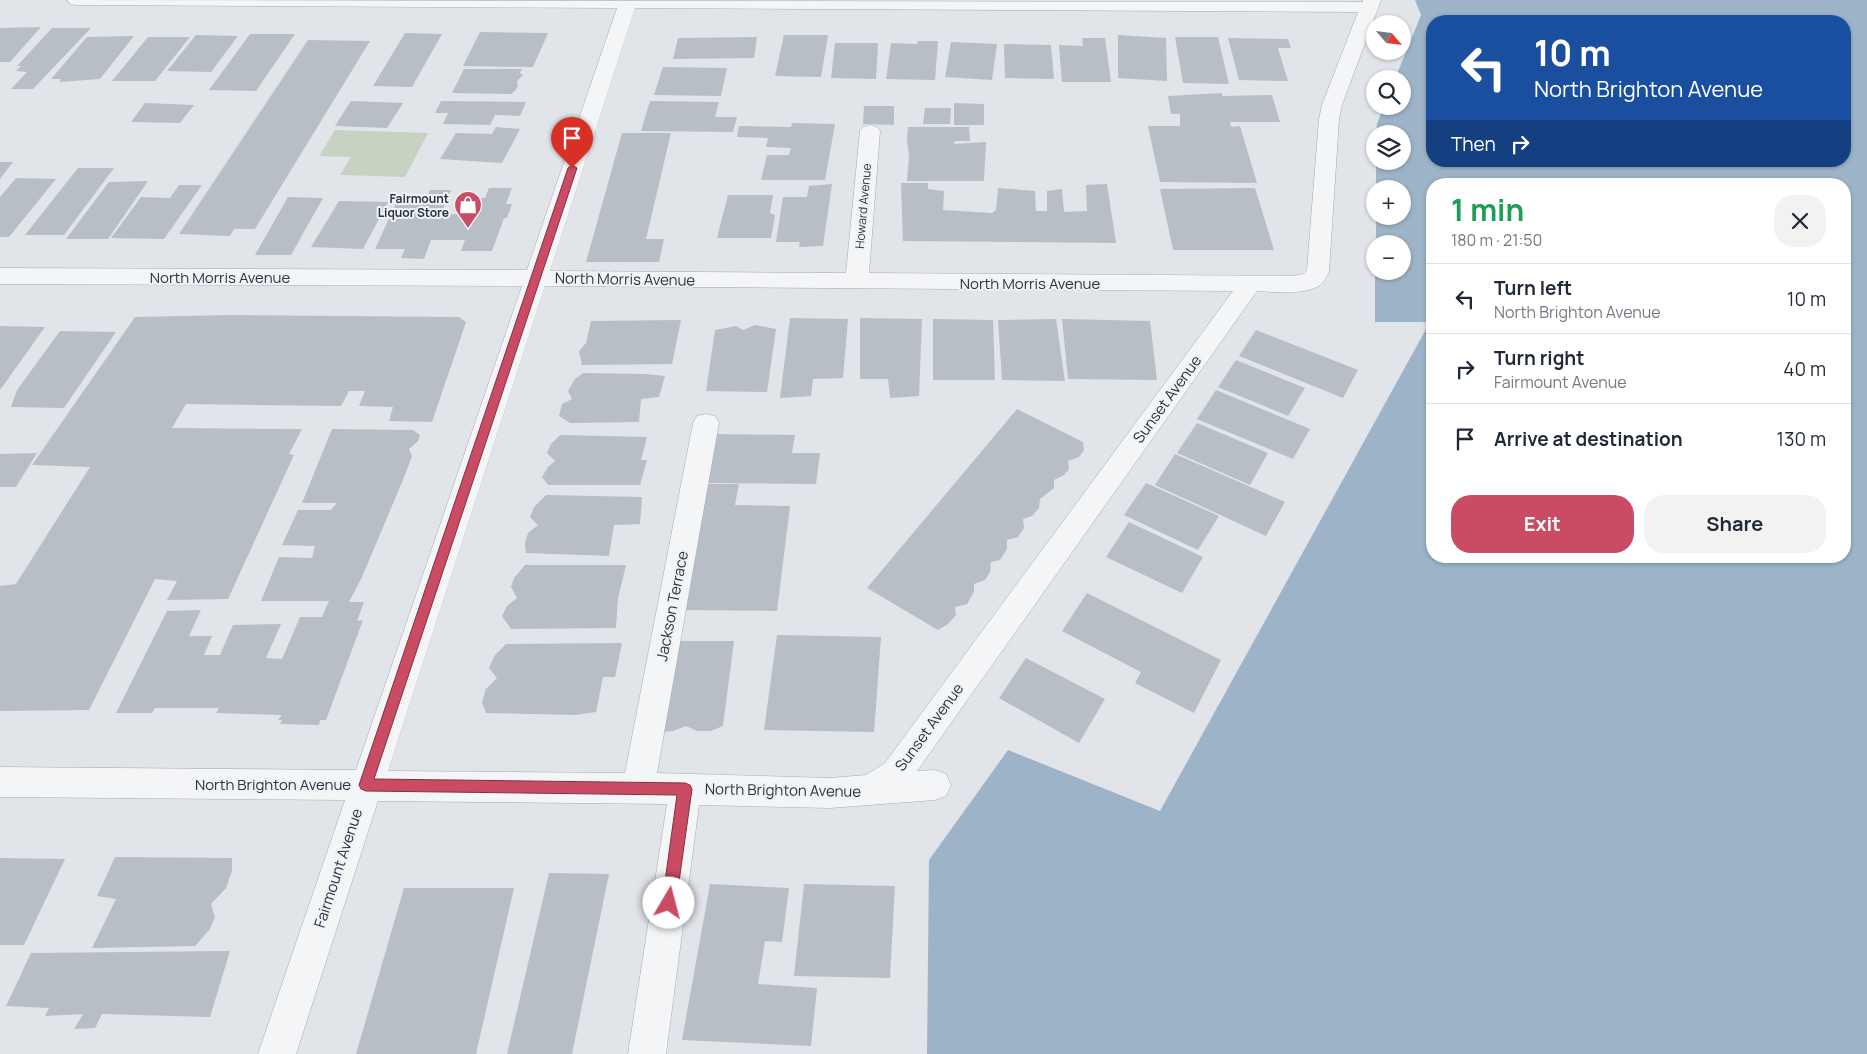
<!DOCTYPE html>
<html lang="en">
<head>
<meta charset="utf-8">
<style>
	:root { --surface:#fff; --page:#f2f2f3; --text:#1f2937; --muted:#747a83; --line:#e0e1e3; --accent:#c94b64 }
	body { margin:0; font-family:Manrope,sans-serif; background:var(--page); color:var(--text); height:100vh; display:flex; flex-direction:column; font-size:19px; white-space:nowrap }
	* { box-sizing:border-box; margin:0 }
	p { font-size:16px; color:var(--muted) }
	.icon { flex:none; width:28px; height:28px; fill:none; stroke:currentColor; stroke-width:2; stroke-linecap:round; stroke-linejoin:round }
	.map { position:relative; flex:1; overflow:hidden }
	.panel { position:absolute; left:1426px; top:178px; width:425px; height:385px; display:flex; flex-direction:column; background:var(--surface); border-radius:20px; box-shadow:0 1px 4px #0004 }
	.panel>* { flex:none }
	.hud { position:absolute; left:1426px; top:15px; width:425px; height:152px; border-radius:20px; box-shadow:0 1px 4px #0004; background:#1a4fa0; color:#fff; overflow:hidden }
	.needle { width:32px; rotate:118deg }
	.fabs { position:absolute; left:1366px; top:15px; display:grid; gap:10px }
	.fabs a { display:grid; place-items:center; width:45px; height:45px; border-radius:50%; background:var(--surface); box-shadow:0 1px 4px #0004; font-size:25px }
	.pin { position:absolute; display:grid; place-items:center; width:42px; height:42px; color:#fff; margin:-51px -21px; border-radius:50% 50% 50% 0; rotate:-45deg; box-shadow:0 0 5px #0007 }
	.pin .icon { rotate:45deg }
	.me { position:absolute; width:55px; margin:-28px; rotate:8deg; stroke-linejoin:round; filter:drop-shadow(0 0 4px #0008) }
	.turn { display:flex; align-items:center; gap:18px; height:105px; padding:0 25px; font-size:22px }
	.turn .icon { width:65px; height:65px; stroke-width:2.5 }
	.turn b { display:block; font-size:35px; line-height:42px }
	.then { display:flex; align-items:center; height:48px; padding:0 25px; background:#0003; gap:10px; font-size:19px }
	.round { display:grid; place-items:center; flex:none; width:52px; height:52px; border-radius:20px; background:var(--page) }
	.head { display:flex; align-items:center; justify-content:space-between; height:85px; padding:0 25px }
	h1 { font-size:30px; font-weight:700; line-height:38px; color:#1e9e55 }
	.button { display:flex; gap:10px; margin-top:auto; padding:10px 25px }
	.button a { flex:1; height:58px; border-radius:20px; background:var(--accent); color:#fff; font-size:20px; font-weight:700; line-height:58px; text-align:center }
	.button a+a { background:var(--page); color:var(--text) }
	ul { padding:0; list-style:none }
	li { display:flex; align-items:center; gap:15px; height:70px; padding:0 25px; border-top:1px solid var(--line) }
	li div { flex:1 }
	li b { display:block; font-size:19px }
	li em { font-style:normal }
	.map>svg:first-child { display:block }
</style>
</head>
<body>
<div class="map">
<svg width="1867" height="1054" viewBox="0 0 1867 1054">
	<rect width="100%" height="100%" fill="#e1e4e9"/>
	<path fill="#c7d3c2" d="M335,130L428,133L405,177L340,175L351,157L319,156Z"/>
	<path fill="#9db4c8" fill-rule="evenodd" d="M1415,0H1867V1054H927L929,860L1008,750L1160,811L1430,322H1375V271H1402V244H1376V216H1402V189H1376V161H1402V134H1376L1377,124L1384,106H1402V79H1395L1421,15ZM1432,21H1845V161H1432ZM1432,184H1845V556H1432Z"/>
	<path fill="#b8bec6" d="M41,27L10,62H0V28Z
		M52,28H91L33,89H11L27,72L16,71L21,66H17Z
		M480,32L548,33L533,67L463,66Z
		M405,33L442,34L412,87L373,86Z
		M250,34H295L256,91L209,90Z
		M196,35L238,36L211,72L167,71Z
		M784,35H828L821,77L775,76Z
		M1118,35L1166,38L1167,81L1118,78Z
		M134,36L100,79L59,82L61,79H51L87,37Z
		M148,37H190L155,81H112Z
		M757,37L754,58L673,59L678,38Z
		M1175,37H1218L1229,84L1183,83Z
		M1082,38H1105L1111,82H1062L1059,45L1083,46Z
		M1228,38L1288,39L1291,48H1278L1288,81L1239,80Z
		M308,40L370,41L255,229H234L230,236L179,234Z
		M918,41H938L935,80L886,79L891,43L917,44Z
		M951,42L997,44L992,80L945,77Z
		M835,43H878L876,79L831,78Z
		M1004,44L1051,45L1054,79L1005,78Z
		M663,67L727,68L721,96L654,95Z
		M464,69H522L520,73L523,75L517,81L518,86L515,91L511,94L452,93Z
		M1222,93V96L1272,95L1280,122H1230L1231,127L1240,126L1257,183L1160,182L1148,126H1180V114H1171L1168,96Z
		M351,101L403,103L387,128L335,126Z
		M441,101L526,102L520,116L495,115L490,125L443,124L448,113H435Z
		M650,101L719,102L715,117H737L733,132L641,131Z
		M145,103L194,105L180,123L131,122Z
		M954,103L984,104V125H954Z
		M864,106H894V125L863,124Z
		M925,108H951L950,124H923Z
		M792,123L835,124L825,180H761L767,155H789L791,148L766,147L768,138L737,137L739,126L791,127Z
		M496,127L520,129L502,163L440,159L456,133L492,134Z
		M908,127H969L970,141H955L954,144L986,142L984,181H907L909,155L907,140Z
		M622,133H671L646,239H664L659,262H586Z
		M0,162H13L0,179Z
		M78,168H114L64,235H25Z
		M16,178L56,179L9,237H0V197Z
		M148,181L108,239H66L109,182Z
		M901,183H928V189L944,191L943,210L992,213L996,210L998,188L1035,191L1036,211H1047V191L1062,189L1064,212L1087,211L1086,185L1107,184L1116,243L903,241Z
		M832,184L823,246L799,247L800,242H776L783,197H807L809,186Z
		M179,185H202L164,239L111,238L141,197L170,198Z
		M489,188H512L506,204H512L507,218H504L492,251H461L465,240H431L424,259L401,258L405,249H375L398,199L427,198L430,190H451L441,214H461L468,198H485Z
		M1255,188L1274,250H1173L1160,189Z
		M728,195H773L770,213L775,215L771,238H717Z
		M288,197L323,198L291,255H255Z
		M339,201L388,202L363,249L311,247Z
		M233,315L459,317L466,322L432,422L389,421L393,407L359,406L365,391H349L341,406L186,404L172,428L302,429L289,454L294,455L228,599L167,600L177,581L155,579L89,710L0,711V586L16,584L90,467L32,465L135,317Z
		M790,318L848,319L843,378L813,379L811,396L780,398Z
		M860,318L922,319L919,396L890,398L888,379H860Z
		M933,319L993,320L995,380H933Z
		M1056,319L1065,381L1002,380L998,320Z
		M1062,319L1150,321L1157,380L1068,379Z
		M681,320L672,364L582,365L579,351L586,343L591,321Z
		M755,325L776,329L767,392L706,391L715,330L736,326L743,330Z
		M0,326L45,327L0,390Z
		M1256,330L1358,370L1343,398L1239,356Z
		M60,331L116,332L64,408L11,407L17,390Z
		M1236,360L1305,388L1288,416L1218,387Z
		M583,373L645,374L665,376L659,397L641,399L639,422L570,423L559,416L562,404L572,399L568,391L575,379Z
		M1216,390L1310,429L1293,459L1197,419Z
		M1017,409L1083,442L1084,450L1079,457L1068,461L1069,469L1064,475L1054,480V488L1040,499L1039,508L1032,516L1023,519L1024,528L1018,537L1007,540V549L1000,560L991,562L990,572L985,580L974,584V592L967,604L955,607L956,615L948,624L938,630L867,588Z
		M1197,423L1268,453L1250,485L1177,453Z
		M332,429L413,430L420,435L418,441L409,449L412,456L405,475L362,577L349,602H364L357,621L363,620L326,720H320L319,725L280,724L282,720H278L282,715L216,713L219,708H155L152,713H116L167,611L201,610L189,636H212L204,655H220L233,625L281,624L266,658L282,659L300,617H322L329,601H261L279,557L312,558L315,546L282,545L298,510H331L337,503H302Z
		M712,434L795,435L792,453H820L816,484L703,483Z
		M560,435L647,437L641,460H647L640,485H548L542,477L548,467L555,461L547,453L551,444Z
		M37,453L16,487H0V454Z
		M1175,454L1285,502L1266,536L1155,485Z
		M1146,483L1219,516L1198,550L1124,515Z
		M707,484H739L735,505L790,506L777,611L683,610Z
		M546,495L642,497L640,524L614,525L609,556L526,553L525,543L528,533L538,525L530,517L534,507Z
		M1129,522L1203,557L1182,593L1106,557Z
		M525,565H626L618,598L616,628L511,629L502,616L507,606L517,598L511,587L514,578Z
		M1087,593L1221,660L1194,713L1135,683L1141,672L1062,631Z
		M777,635L881,637L874,732L764,730Z
		M666,641H734L723,726L711,731H697L686,726L673,731L660,732Z
		M622,643L615,677H603L596,712L575,715L486,713L482,702L486,689L497,678L489,668L495,655L506,644Z
		M1026,658L1105,699L1079,743L999,698Z
		M115,857L232,858V871L226,888L211,904L215,917L210,929L195,946L92,948L116,899L97,896Z
		M0,858L65,859L24,945H0Z
		M549,873L609,874L572,1054H507Z
		M710,884L789,888L782,942L765,941L758,984L817,988L811,1046L682,1040Z
		M804,884L895,886L890,978L794,976Z
		M404,888H514L476,1054H356Z
		M230,951L210,1017L102,1014L95,1028L74,1029L83,1014L45,1016L49,1008L6,1006L31,953Z"/>
	<g fill="none" stroke-linecap="round" stroke-linejoin="round">
		<defs>
			<path id="minor" d="M67,0L1363,2V0H1381L1342,105L1339,119L1329,272C1327,276 1324,282 1320,285C1307,295 1274,292 1257,291L917,771L935,770L946,774L951,785L946,796L935,800L830,808L699,805L666,1054H628L667,804L378,801L296,1054H258L345,800L0,797V767L356,770L522,286L0,284V268L527,270L617,8L76,5L70,4ZM635,8L1358,12L1322,105L1319,119L1307,270L1303,274L1293,276L869,273L880,131L877,127L870,125L863,127L860,131L846,273L550,271ZM545,286L1233,291L885,763L866,775L830,778L657,773L719,423L715,416L706,414L697,416L693,423L625,773L388,771Z"/>
		</defs>
		<use href="#minor" stroke="#a6abb3" stroke-width="1"/>
		<use href="#minor" fill="#f3f5f7" fill-rule="evenodd"/>
	</g>
	<path fill="#c94b64" stroke="#833141" d="M572,165L577,168L374,779L685,783L690,785L692,789L676,903L674,908L669,910L664,908L662,903L677,795L366,791L361,789L359,785L568,168Z"/>
	<defs>
		<symbol id="shop-pin" viewBox="-11 -11 22 30"><path d="M0 17L-7.5 6A9.5 9.5 0 1 1 7.5 6Z" fill="#c94b64" stroke="#f0f3f6"/><path d="M-5-2.5h2.3a2.7 3.5 0 0 1 5.4 0H5L5.5 6h-11ZM-1.5-2.5h3a1.5 2.3 0 0 0-3 0Z" fill="#fff"/></symbol>
	</defs>
	<g fill-rule="evenodd">
		<use href="#shop-pin" x="452" y="189" width="32" height="43"/>
	</g>
	<g text-anchor="middle" dominant-baseline="central" stroke-width="4" stroke-linejoin="round" paint-order="stroke">
		<g font-size="12" font-weight="bold" fill="#2a3340" stroke="#f0f3f6" text-anchor="end">
			<text x="449" y="198">Fairmount<tspan x="449" dy="14">Liquor Store</tspan></text>
		</g>
		<g font-size="12" fill="#2a3340" stroke="#f0f3f6">
			<text transform="translate(863 206) rotate(-85)">Howard Avenue</text>
		</g>
		<g font-size="15" fill="#2a3340" stroke="#f0f3f6">
			<text x="220" y="277">North Morris Avenue</text>
			<text transform="translate(625 279) rotate(1)">North Morris Avenue</text>
			<text x="1030" y="283">North Morris Avenue</text>
			<text transform="translate(1167 399) rotate(-54)">Sunset Avenue</text>
			<text transform="translate(672 606) rotate(-79)">Jackson Terrace</text>
			<text transform="translate(929 727) rotate(-54)">Sunset Avenue</text>
			<text x="273" y="784">North Brighton Avenue</text>
			<text transform="translate(783 790) rotate(1)">North Brighton Avenue</text>
			<text transform="translate(338 868) rotate(-72)">Fairmount Avenue</text>
		</g>
	</g>
</svg>
<div class="fabs">
<a><svg class="needle" viewBox="-14 -14 28 28"><path d="M0-13l5 13h-10z" fill="#e53935"/><path d="M0 13l5-13h-10z" fill="#747a83"/></svg></a>
<a><svg class="icon" aria-label="search" viewBox="0 0 24 24"><circle cx="10" cy="10" r="6"/><path d="M15 15l6 6"/></svg></a>
<a><svg class="icon" aria-label="layers" viewBox="0 0 24 24"><path d="M12 4l9 5-9 5-9-5zM3 14l9 5 9-5"/></svg></a>
<a>+</a>
<a>−</a>
</div>
<div class="pin" style="left:572px;top:168px;background:#d93025"><svg class="icon" aria-label="arrive" viewBox="0 0 24 24"><path d="M6 21V4h12l-3 4 3 4H6"/></svg></div>
<svg class="me" style="left:669px;top:903px" viewBox="-20 -20 40 40"><circle r="19" fill="#fff"/><path d="M0-13L10 11 0 6-10 11z" fill="#c94b64"/></svg>
<div class="hud">
<div class="turn"><svg class="icon" aria-label="left" viewBox="0 0 24 24"><path d="M17 20v-9H6M10 6l-5 5 5 5"/></svg><div><b>10 m</b>North Brighton Avenue</div></div>
<div class="then">Then<svg class="icon" aria-label="right" viewBox="0 0 24 24"><path d="M7 20v-9h11M14 6l5 5-5 5"/></svg></div>
</div>
<section class="panel">
<div class="head"><div><h1>1 min</h1><p>180 m · 21:50</p></div><a class="round"><svg class="icon" aria-label="close" viewBox="0 0 24 24"><path d="M6 6l12 12M18 6L6 18"/></svg></a></div>
<ul>
<li><svg class="icon" aria-label="left" viewBox="0 0 24 24"><path d="M17 20v-9H6M10 6l-5 5 5 5"/></svg><div><b>Turn left</b><p>North Brighton Avenue</p></div><em>10 m</em></li>
<li><svg class="icon" aria-label="right" viewBox="0 0 24 24"><path d="M7 20v-9h11M14 6l5 5-5 5"/></svg><div><b>Turn right</b><p>Fairmount Avenue</p></div><em>40 m</em></li>
<li><svg class="icon" aria-label="arrive" viewBox="0 0 24 24"><path d="M6 21V4h12l-3 4 3 4H6"/></svg><div><b>Arrive at destination</b></div><em>130 m</em></li>
</ul>
<div class="button"><a>Exit</a><a>Share</a></div>
</section>
</div>
</body>
</html>
